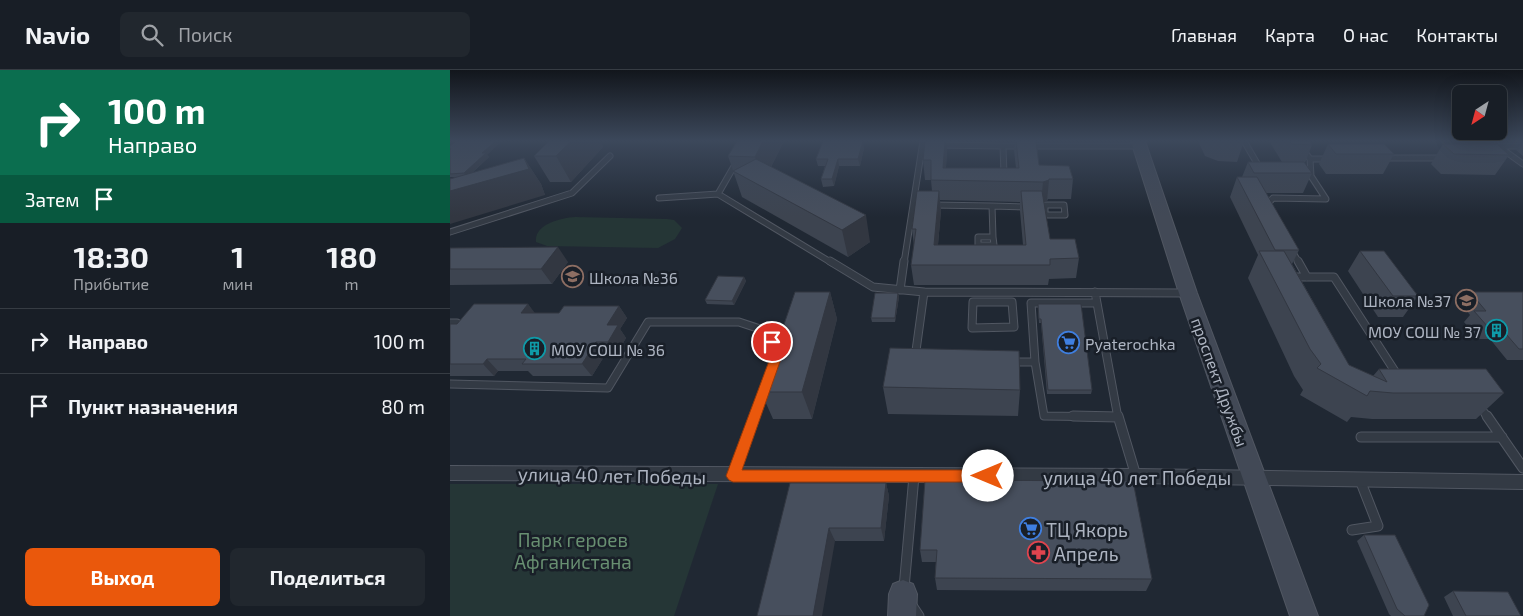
<!DOCTYPE html>
<html lang="ru">
<head>
<meta charset="utf-8">
<style>
	:root { --surface:#181e26; --page:#21272e; --text:#f1f3f6; --muted:#9fa2a7; --line:#363c43; --accent:#ea580c }
	body { margin:0; font-family:"Exo 2",sans-serif; background:var(--page); color:var(--text); height:100vh; display:flex; flex-direction:column; font-size:19px; white-space:nowrap }
	* { box-sizing:border-box; margin:0 }
	p { font-size:16px; color:var(--muted) }
	.icon { flex:none; width:28px; height:28px; fill:none; stroke:currentColor; stroke-width:2; stroke-linecap:round; stroke-linejoin:round }
	.map { position:relative; flex:1; overflow:hidden }
	.side { display:flex; flex-direction:column; background:var(--surface); width:450px }
	.side>* { flex:none }
	.guide { background:#0b6e4f; color:#fff; overflow:hidden }
	.needle { width:32px; rotate:216deg }
	.tools { position:absolute; left:1002px; top:15px; display:grid; gap:10px }
	.tools a { display:grid; place-items:center; width:55px; height:55px; border-radius:8px; background:var(--surface); box-shadow:0 5px 20px #0002,0 0 0 1px var(--line); font-size:25px }
	.pin { position:absolute; display:grid; place-items:center; width:42px; height:42px; color:#fff; margin:-21px; border:2px solid #fff; border-radius:50%; box-shadow:0 1px 5px #0007 }
	.me { position:absolute; width:55px; margin:-28px; rotate:270deg; stroke-linejoin:round; filter:drop-shadow(0 0 4px #0008) }
	.turn { display:flex; align-items:center; gap:18px; height:105px; padding:0 25px; font-size:22px }
	.turn .icon { width:65px; height:65px; stroke-width:2.5 }
	.turn b { display:block; font-size:35px; line-height:42px }
	.then { display:flex; align-items:center; height:48px; padding:0 25px; background:#0003; gap:10px; font-size:19px }
	.eta { display:flex; justify-content:space-evenly; align-items:center; height:85px; text-align:center }
	.eta b { font-size:30px; font-weight:700; line-height:35px }
	.cta { display:flex; gap:10px; margin-top:auto; padding:10px 25px }
	.cta a { flex:1; height:58px; border-radius:8px; background:var(--accent); color:#fff; font-size:20px; font-weight:700; line-height:58px; text-align:center }
	.cta a+a { background:var(--page); color:var(--text) }
	ul { padding:0; list-style:none }
	li { display:flex; align-items:center; gap:15px; height:65px; padding:0 25px; border-top:1px solid var(--line) }
	li div { flex:1 }
	li b { display:block; font-size:19px }
	li em { font-style:normal }
	header { display:flex; align-items:center; gap:30px; box-sizing:border-box; height:70px; padding:0 25px; background:var(--surface); border-bottom:1px solid var(--line) }
	header strong { font-size:24px }
	nav { display:flex; gap:28px; margin-inline-start:auto; font-size:18px }
	.search { width:350px; height:45px; background:var(--page); display:flex; align-items:center; gap:12px; box-sizing:border-box; padding:0 18px; border-radius:8px; color:var(--muted); font-size:19px }
	main { display:flex; flex:1; min-height:0 }
	.map>svg:first-child { display:block }
</style>
</head>
<body>
<header>
<strong>Navio</strong>
<div class="search"><svg class="icon" aria-label="search" viewBox="0 0 24 24"><circle cx="10" cy="10" r="6"/><path d="M15 15l6 6"/></svg>Поиск</div>
<nav><a>Главная</a><a>Карта</a><a>О нас</a><a>Контакты</a></nav>
</header>
<main>
<section class="side">
<div class="guide">
<div class="turn"><svg class="icon" aria-label="right" viewBox="0 0 24 24"><path d="M7 20v-9h11M14 6l5 5-5 5"/></svg><div><b>100 m</b>Направо</div></div>
<div class="then">Затем<svg class="icon" aria-label="arrive" viewBox="0 0 24 24"><path d="M6 21V4h12l-3 4 3 4H6"/></svg></div>
</div>
<div class="eta">
<div><b>18:30</b><p>Прибытие</p></div>
<div><b>1</b><p>мин</p></div>
<div><b>180</b><p>m</p></div>
</div>
<ul>
<li><svg class="icon" aria-label="right" viewBox="0 0 24 24"><path d="M7 20v-9h11M14 6l5 5-5 5"/></svg><div><b>Направо</b></div><em>100 m</em></li>
<li><svg class="icon" aria-label="arrive" viewBox="0 0 24 24"><path d="M6 21V4h12l-3 4 3 4H6"/></svg><div><b>Пункт назначения</b></div><em>80 m</em></li>
</ul>
<div class="cta"><a>Выход</a><a>Поделиться</a></div>
</section>
<div class="map">
<svg width="1073" height="546" viewBox="0 0 1073 546">
	<rect width="100%" height="100%" fill="#202833"/>
	<path fill="#253636" d="M125,147L217,149L224,150L232,158L225,169L208,178L97,176L86,172C84,154 111,148 125,147Z
		M268,414L224,546H0V414Z"/>
	<g fill="none" stroke-linecap="round" stroke-linejoin="round">
		<defs>
			<path id="lane-far2" d="M794,71L808,95
				M995,71L1004,80
				M1041,71L1073,94
				M488,75L553,76L554,105
				M553,76H690
				M1048,76H1073
				M933,88H992
				M860,89H879
				M287,91L268,124L382,193
				M209,128L268,124
				M483,135L542,136L543,167
				M595,135H614L615,145H595Z
				M542,136L579,137
				M818,137L817,135L823,128L876,129L861,106L860,89L847,71
				M0,162L122,123L160,86
				M528,167H543L544,175H528Z
				M841,179L849,193
				M454,193L473,71"/>
			<path id="lane-far1" d="M380,191L423,217L474,222L737,223
				M848,191L857,207
				M840,207H884L948,306
				M450,220L454,191
				M645,222L668,348
				M523,232H562L564,257L522,258Z
				M647,233H581L585,292L594,346L668,347
				M0,253H7L0,262
				M465,288L474,222
				M561,292H585
				M0,314L158,318L198,252H289L316,261L328,283L327,286
				M1029,335L1038,348
				M304,348L315,317"/>
			<path id="lane" d="M623,346L668,347
				M668,346L686,406
				M1037,346L1073,398
				M911,367H1052
				M284,406L305,346
				M902,460L928,456L910,410
				M454,518L464,406
				M461,534L469,546"/>
			<path id="street" d="M0,396L686,399L1073,405V419L686,413L0,410Z"/>
			<path id="secondary" d="M681,71H695L747,223L868,546H840L729,223Z
				M453,510L463,514L467,524L466,546H438L439,524L443,514Z"/>
		</defs>
		<use href="#lane-far2" stroke="#515762" stroke-width="7"/>
		<use href="#lane-far1" stroke="#515762" stroke-width="9"/>
		<use href="#lane" stroke="#515762" stroke-width="11"/>
		<use href="#street" stroke="#515762" stroke-width="2"/>
		<use href="#secondary" stroke="#515762" stroke-width="2"/>
		<use href="#lane-far2" stroke="#333a44" stroke-width="5"/>
		<use href="#lane-far1" stroke="#333a44" stroke-width="7"/>
		<use href="#lane" stroke="#333a44" stroke-width="9"/>
		<use href="#street" fill="#333a44" fill-rule="evenodd"/>
		<use href="#secondary" fill="#424956" fill-rule="evenodd"/>
	</g>
	<path fill="#3d4450" fill-rule="evenodd" d="M99,71H150L153,77L121,112H100L84,86Z
		M334,71L321,97L420,172L398,187L292,127L278,86Z
		M373,71H408L414,78L410,96H389L384,116L373,117L371,109L375,96H368L366,89Z
		M507,71H592V72H586L589,95L623,109L621,129H598L597,131L594,132L600,169L629,188L626,208L599,209L598,215H464L461,195L464,176L462,159L482,121L481,110H475L473,90L497,80L496,98H566L564,80L565,71ZM490,130L570,132V141L573,175H488L491,141Z
		M748,71H794L787,92L768,91L755,86Z
		M819,71H860L862,75L855,93L862,103L853,123H816L849,180L842,194L899,295L923,306L929,299L1054,323L1026,349H922L901,347L897,352L850,325L853,320L844,306L798,208L808,185L780,127L787,107H792L798,92H832Z
		M1007,71H1046L1044,74L1059,85L1045,105L991,104L981,94L993,74H1010Z
		M1055,71H1073V86L1066,80L1072,72Z
		M878,74L944,84L933,104H876L869,94Z
		M0,76L37,85L39,87L22,103L74,88L91,114L95,125L5,107H0Z
		M0,178L118,192L102,214L0,215Z
		M910,181L968,226L953,247H928L898,201Z
		M294,207L296,211L284,235L257,234L255,230Z
		M380,222L387,249L362,349H323L311,322Z
		M1020,222H1073V290H1057L1040,269H1028L1014,252L1020,245L1011,234Z
		M448,223L449,227L445,252H422L421,248Z
		M78,234L84,243H109L169,236L177,248L170,259L176,268L166,285H155L142,306H83L78,301H48L44,306H0V254H7Z
		M588,234L642,320L641,324H597L591,253H589Z
		M433,317L570,320L568,346L438,344Z
		M475,410L702,509L696,521L487,520L485,508L486,492H472L470,480Z
		M340,413H436L439,426L434,471H385Z
		M914,465L974,546H941L939,544L907,471Z
		M1003,521L1071,546H1003L994,527Z"/>
	<path fill="#323741" d="M46,71H52L37,85L39,87L17,107L14,103L32,83Z
		M121,71H150L153,77L121,112L106,86Z
		M313,71H334L313,113L305,87Z
		M413,71L414,78L410,96L408,89Z
		M495,71H496L497,80L495,110L493,98Z
		M74,88L91,114L95,125L0,154V121Z
		M388,89L389,96L384,116L382,109Z
		M599,110L597,131L591,133L593,112Z
		M489,121L491,141L486,195L484,175Z
		M416,145L420,172L398,187L392,160Z
		M108,177L118,192L102,214L91,199Z
		M294,207L296,211L284,235L282,231Z
		M380,222L387,249L362,349L352,322Z
		M448,223L449,227L445,252V248Z
		M78,234L88,247L71,243Z
		M169,236L177,248L170,259L176,268L166,285L158,272L157,255Z
		M146,272L155,285L142,306L132,294Z
		M37,289L48,301L44,306L33,294Z
		M436,413L439,426L434,471L431,458Z
		M379,458L385,471L372,546H363Z"/>
	<path fill="#474f5d" stroke="#323741" d="M6,71H46L32,83H36L14,103L0,104V80L1,79H0V76Z
		M99,71H121L106,86H84Z
		M287,71H313L305,87L278,86Z
		M373,71H413L408,89H388L382,109H371L378,89H366Z
		M475,71H495L493,98H569L566,71H586L589,95L619,96L623,109H599V110L593,112L481,110V90H473Z
		M839,71H860L862,75L842,74Z
		M878,74H934L944,84H886Z
		M993,74H1047L1059,85L1004,84Z
		M74,88L79,99L0,121V109Z
		M306,89L416,145L392,160L283,101Z
		M798,92H854L862,103H804Z
		M787,107H807L849,180H825Z
		M467,121H489L484,175H576L571,121H592L600,169H625L629,188L600,189V195H461L466,159H462Z
		M108,177L91,199H0V178Z
		M809,181H834L899,295L937,312L929,299H1036L1054,323H943L920,321L917,326L867,298L871,294L860,279Z
		M910,181H934L968,226H943Z
		M268,206L294,207L282,231L255,230Z
		M345,222H380L352,322H311Z
		M1020,222H1073V279H1069L1050,257H1038L1024,241H1036Z
		M425,223H448L445,248H421Z
		M24,234H78L71,243H109L114,236H169L157,255H168L158,272H146L132,294H72L76,289H37L33,294H0V254H7Z
		M588,234H631L642,320H598L591,249H589Z
		M440,278L569,281L570,320L433,317Z
		M475,410L683,411L702,509L485,508L487,480H470Z
		M340,413H436L431,458H379L363,546H307Z
		M914,465H945L979,535L974,546H955L947,539Z
		M1003,521L1058,522L1071,546H1016Z"/>
	<linearGradient id="sky" x2="0" y2="1"><stop stop-color="#12161c"/><stop offset="0.48" stop-color="#3c485b"/><stop offset="1" stop-color="#3c485b" stop-opacity="0"/></linearGradient>
	<rect width="1073" height="147" fill="url(#sky)"/>
	<path fill="#ea580c" stroke="#983908" d="M322,268L326,269L333,283L292,400H538L543,402L545,406L543,410L538,412H283L279,410L276,406L322,283L316,272Z"/>
	<defs>
		<symbol id="school-ring" viewBox="-11 -11 22 22"><circle r="9.5" fill="#191f28" stroke="#8d6e63" stroke-width="1.5"/><path d="M0-5L7-2L0 1L-7-2ZM-4 1L0 2.5L4 1V4Q0 6-4 4Z" fill="#8d6e63"/></symbol>
		<symbol id="building-ring" viewBox="-11 -11 22 22"><circle r="9.5" fill="#191f28" stroke="#0f9aa8" stroke-width="1.5"/><path d="M-4-6H4V6H1V3H-1V6H-4ZM-2.5-4.3h1.7v1.8h-1.7ZM.8-4.3h1.7v1.8H.8ZM-2.5-1h1.7V.8h-1.7ZM.8-1h1.7V.8H.8Z" fill="#0f9aa8"/></symbol>
		<symbol id="supermarket-ring" viewBox="-11 -11 22 22"><circle r="9.5" fill="#191f28" stroke="#3f7fe0" stroke-width="1.5"/><path d="M-6-5.5h2.5l.6 2H6L4.5 2H-2.5L-4.4-4H-6ZM-1.5 3.2a1.3 1.3 0 1 0 .1 0ZM3 3.2a1.3 1.3 0 1 0 .1 0Z" fill="#3f7fe0"/></symbol>
		<symbol id="pharmacy-ring" viewBox="-11 -11 22 22"><circle r="9.5" fill="#191f28" stroke="#e0444e" stroke-width="1.5"/><path d="M-2-6h4v4h4v4h-4v4h-4v-4h-4v-4h4Z" fill="#e0444e"/></symbol>
	</defs>
	<g fill-rule="evenodd">
		<use href="#school-ring" x="110" y="194" width="25" height="25"/>
		<use href="#school-ring" x="1004" y="218" width="25" height="25"/>
		<use href="#building-ring" x="1034" y="248" width="25" height="25"/>
		<use href="#supermarket-ring" x="606" y="260" width="25" height="25"/>
		<use href="#building-ring" x="72" y="266" width="25" height="25"/>
		<use href="#supermarket-ring" x="568" y="446" width="25" height="25"/>
		<use href="#pharmacy-ring" x="576" y="470" width="25" height="25"/>
	</g>
	<g text-anchor="middle" dominant-baseline="central" stroke-width="5" stroke-linejoin="round" paint-order="stroke">
		<g font-size="16" fill="#adb4c1" stroke="#191f28" text-anchor="start">
			<text x="139" y="207">Школа №36</text>
			<text x="1001" y="230" text-anchor="end">Школа №37</text>
			<text x="1031" y="261" text-anchor="end">МОУ СОШ № 37</text>
			<text x="635" y="273">Pyaterochka</text>
			<text x="101" y="279">МОУ СОШ № 36</text>
		</g>
		<g font-size="16" fill="#adb4c1" stroke="#191f28">
			<text transform="translate(770 312) rotate(70)">проспект Дружбы</text>
		</g>
		<g font-size="19" fill="#adb4c1" stroke="#191f28">
			<text transform="translate(162 405) rotate(1)">улица 40 лет Победы</text>
			<text x="687" y="407">улица 40 лет Победы</text>
		</g>
		<g font-size="19" fill="#adb4c1" stroke="#191f28" text-anchor="start">
			<text x="596" y="459">ТЦ Якорь</text>
			<text x="604" y="483">Апрель</text>
		</g>
		<g font-size="19" fill="#688f71" stroke="#191f28">
			<text x="123" y="469">Парк героев<tspan x="123" dy="22">Афганистана</tspan></text>
		</g>
	</g>
</svg>
<div class="tools">
<a><svg class="needle" viewBox="-14 -14 28 28"><path d="M0-13l5 13h-10z" fill="#e53935"/><path d="M0 13l5-13h-10z" fill="#9fa2a7"/></svg></a>
</div>
<div class="pin" style="left:322px;top:272px;background:#d93025"><svg class="icon" aria-label="arrive" viewBox="0 0 24 24"><path d="M6 21V4h12l-3 4 3 4H6"/></svg></div>
<svg class="me" style="left:538px;top:406px" viewBox="-20 -20 40 40"><circle r="19" fill="#fff"/><path d="M0-13L10 11 0 6-10 11z" fill="#ea580c"/></svg>
</div>
</main>
</body>
</html>
